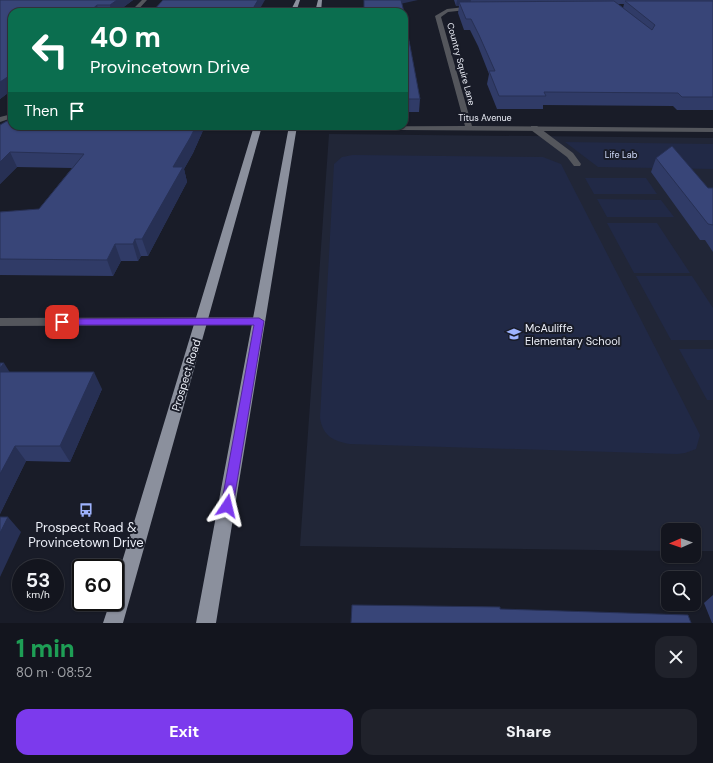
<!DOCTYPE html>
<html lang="en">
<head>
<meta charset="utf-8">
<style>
	:root { --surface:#13151e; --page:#20222b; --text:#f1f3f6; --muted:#9d9fa4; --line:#32343c; --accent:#7c3aed }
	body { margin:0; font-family:"DM Sans",sans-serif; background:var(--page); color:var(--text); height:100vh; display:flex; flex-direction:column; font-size:15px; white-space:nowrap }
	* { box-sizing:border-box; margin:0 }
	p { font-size:13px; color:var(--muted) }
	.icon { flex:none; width:22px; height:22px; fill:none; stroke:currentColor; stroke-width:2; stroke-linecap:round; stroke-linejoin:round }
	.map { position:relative; height:623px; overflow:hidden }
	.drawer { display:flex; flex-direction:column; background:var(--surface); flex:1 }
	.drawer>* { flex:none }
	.top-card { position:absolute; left:8px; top:8px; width:400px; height:122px; border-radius:12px; box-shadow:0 1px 3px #0004,0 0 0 1px var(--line); background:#0b6e4f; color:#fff; overflow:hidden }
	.needle { width:26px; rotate:268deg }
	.fabs { position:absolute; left:661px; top:523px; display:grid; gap:8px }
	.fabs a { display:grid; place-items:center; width:40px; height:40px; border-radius:8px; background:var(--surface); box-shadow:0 1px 3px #0004,0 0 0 1px var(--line); font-size:20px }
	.speed { position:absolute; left:12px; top:559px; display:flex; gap:8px; font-size:20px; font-weight:700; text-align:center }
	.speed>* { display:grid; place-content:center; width:52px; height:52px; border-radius:50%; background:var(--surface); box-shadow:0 1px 3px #0004,0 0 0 1px var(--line); line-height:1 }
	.speed small { font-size:10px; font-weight:400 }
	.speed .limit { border:2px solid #111; border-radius:6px; background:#fff; color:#111 }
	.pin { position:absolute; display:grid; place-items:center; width:34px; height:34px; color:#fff; margin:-17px; border-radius:8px; box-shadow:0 2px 6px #0006 }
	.me { position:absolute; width:44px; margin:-22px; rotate:10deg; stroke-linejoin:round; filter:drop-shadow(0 0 3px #0008) }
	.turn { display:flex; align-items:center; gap:14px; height:84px; padding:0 16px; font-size:18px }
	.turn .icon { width:52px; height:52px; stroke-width:2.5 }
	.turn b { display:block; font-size:28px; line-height:34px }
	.then { display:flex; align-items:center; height:38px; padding:0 16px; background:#0003; gap:8px; font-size:15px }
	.round { display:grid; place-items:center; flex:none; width:42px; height:42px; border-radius:12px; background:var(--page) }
	.head { display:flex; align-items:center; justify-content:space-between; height:68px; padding:0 16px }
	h1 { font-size:24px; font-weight:800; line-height:30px; color:#1e9e55 }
	.button { display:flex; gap:8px; margin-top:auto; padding:8px 16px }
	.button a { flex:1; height:46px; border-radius:12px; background:var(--accent); color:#fff; font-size:16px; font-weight:800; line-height:46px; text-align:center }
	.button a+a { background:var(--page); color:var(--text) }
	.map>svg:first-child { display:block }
</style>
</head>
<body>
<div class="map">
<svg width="713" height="623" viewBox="0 0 713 623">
	<rect width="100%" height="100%" fill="#191c28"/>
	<path fill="#212637" d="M329,134L713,138V551H694V530H668V551L300,546Z"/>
	<path fill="#212946" d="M565,142L713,144V169L598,167Z
		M353,155L543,157L561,164L697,429L700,435L696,449L685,453L677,454L350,444C333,441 323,436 320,418L334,164L342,157Z
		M585,178H646L657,194H594Z
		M597,199L661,200L674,217H607Z
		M607,223H657L690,273H634Z
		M636,276H692L713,308V340H671Z
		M679,349H713V400H707Z"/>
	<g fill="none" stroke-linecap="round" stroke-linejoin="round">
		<path fill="#54565c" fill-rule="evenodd" d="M531,126H537L573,153L581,164L580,166H574L567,157L531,130Z"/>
		<path fill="#54565c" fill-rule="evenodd" d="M142,0H147L136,12H130Z
			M474,6L476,9L448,12L441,17L472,126L713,128V132L258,129L254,127L465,126L435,16L447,9Z
			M12,114V118L0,122V117Z
			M259,317L263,318L265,321L263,324L259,325L0,326V318Z"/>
		<path fill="#8b909d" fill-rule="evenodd" d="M296,0H300L296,12H290Z
			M318,0H322L321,12H315Z
			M254,126H262L123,623H103L110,602H115V585Z
			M289,126H297L216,623H196Z"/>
	</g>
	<path fill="#303b67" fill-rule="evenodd" d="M0,0H133L117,12H12V90L0,99Z
		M454,0H713V110H677L673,106L543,105V109H497L487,84L489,74L478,46L470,30H464L458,13L459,6H456ZM617,4H624L623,8Z
		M404,14L420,99L419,112H404Z
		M0,125L12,126H205L193,153L184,169L187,182L148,256H141L138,261H121L113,276L0,275V212L39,209L72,168L17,167L0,184Z
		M656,158L708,188H713V252L705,240H700L651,172Z
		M9,372L102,389L70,462L26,461L0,514Z
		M713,595V623H712L704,603Z"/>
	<path fill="#273054" d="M117,0H133L117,12H111L110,5Z
		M258,0H265L258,12H251Z
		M400,0H418L400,4Z
		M457,0H471L470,4L459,2V6H456Z
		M97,5L99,12H89Z
		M12,74V90L0,99V82Z
		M196,126H205L193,153L184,169L187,182L148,256L142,239L173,167Z
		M10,152L17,167L0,184V162Z
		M135,239L141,256L138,261L133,244Z
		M115,244L121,261L113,276L107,260Z
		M4,363L14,379L0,375V368Z
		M94,372L102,389L70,462L60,446Z
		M15,446L26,461L0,514V474Z
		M8,517L21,532L0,577V533Z"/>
	<path fill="#384578" stroke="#273054" d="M0,0H117L110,5H97L89,12H12V74L0,82Z
		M163,0H258L251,12H152Z
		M364,0H401L404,12H364Z
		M614,1L652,30L655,25L625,1H713V97H682L678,93L544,92L546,96H499L489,71H495L479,35L471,19H466L459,2Z
		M404,14L420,99H404Z
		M12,118V126H196L190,138L173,167H183L142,239H135L133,244H115L107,260L0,259V212L39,209L84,154L10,152L0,162V125Z
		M672,146L708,188H713V225L708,224L656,158Z
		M0,363H4L0,368Z
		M0,372H94L60,446H15L0,474Z
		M0,517H8L0,533Z
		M352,605L500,607V609L688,615L691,623H351Z"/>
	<path fill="#7c3aed" stroke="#51269a" d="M259,318L264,321L233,506L231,511L227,512L222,511L221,506L254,325H62L58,322L62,319Z"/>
	<defs>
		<symbol id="school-bare" viewBox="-9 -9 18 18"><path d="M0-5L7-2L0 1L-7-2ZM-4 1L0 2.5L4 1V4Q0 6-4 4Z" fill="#9eb3fd" stroke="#191c28" stroke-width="2.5" paint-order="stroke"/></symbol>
		<symbol id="bus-bare" viewBox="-9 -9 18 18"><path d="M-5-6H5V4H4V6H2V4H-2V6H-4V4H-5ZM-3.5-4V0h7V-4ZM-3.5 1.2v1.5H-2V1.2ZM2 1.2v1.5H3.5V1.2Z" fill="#9eb3fd" stroke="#191c28" stroke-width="2.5" paint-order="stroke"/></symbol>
	</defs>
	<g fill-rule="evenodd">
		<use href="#school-bare" x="504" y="324" width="20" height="20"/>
		<use href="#bus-bare" x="76" y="500" width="20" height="20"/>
	</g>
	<g text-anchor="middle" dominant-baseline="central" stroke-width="4" stroke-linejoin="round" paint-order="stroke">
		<g font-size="9" fill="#eceff8" stroke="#191c28">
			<text transform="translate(461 64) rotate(75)">Country Squire Lane</text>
			<text x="485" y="118">Titus Avenue</text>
		</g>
		<g font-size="9" fill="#d0dbfc" stroke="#191c28">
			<text x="621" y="155">Life Lab</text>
		</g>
		<g font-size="11" fill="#eceff8" stroke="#191c28" text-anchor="start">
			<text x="525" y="328">McAuliffe<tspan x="525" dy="13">Elementary School</tspan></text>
		</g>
		<g font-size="11" fill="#eceff8" stroke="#191c28">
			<text transform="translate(186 375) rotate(-73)">Prospect Road</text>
		</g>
		<g font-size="13" fill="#eceff8" stroke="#191c28">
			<text x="86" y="527">Prospect Road &amp;<tspan x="86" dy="15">Provincetown Drive</tspan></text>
		</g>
	</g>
</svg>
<div class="fabs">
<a><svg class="needle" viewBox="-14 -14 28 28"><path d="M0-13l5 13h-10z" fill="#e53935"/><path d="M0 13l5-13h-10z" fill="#9d9fa4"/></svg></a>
<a><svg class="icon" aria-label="search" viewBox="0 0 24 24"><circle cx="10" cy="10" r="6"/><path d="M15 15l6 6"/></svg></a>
</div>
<div class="speed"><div>53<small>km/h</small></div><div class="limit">60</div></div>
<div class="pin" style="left:62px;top:322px;background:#d93025"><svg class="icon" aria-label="arrive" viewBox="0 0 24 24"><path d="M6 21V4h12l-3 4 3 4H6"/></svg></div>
<svg class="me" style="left:227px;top:506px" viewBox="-20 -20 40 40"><path d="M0-17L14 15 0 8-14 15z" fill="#7c3aed" stroke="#fff" stroke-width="4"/></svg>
<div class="top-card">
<div class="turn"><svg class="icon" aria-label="left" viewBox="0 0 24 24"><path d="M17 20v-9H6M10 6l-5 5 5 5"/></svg><div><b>40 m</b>Provincetown Drive</div></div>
<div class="then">Then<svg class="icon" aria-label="arrive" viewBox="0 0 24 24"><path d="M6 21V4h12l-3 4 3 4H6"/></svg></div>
</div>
</div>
<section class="drawer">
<div class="head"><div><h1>1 min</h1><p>80 m · 08:52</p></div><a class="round"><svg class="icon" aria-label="close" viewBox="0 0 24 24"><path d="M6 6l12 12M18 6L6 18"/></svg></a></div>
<div class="button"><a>Exit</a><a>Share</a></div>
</section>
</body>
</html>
